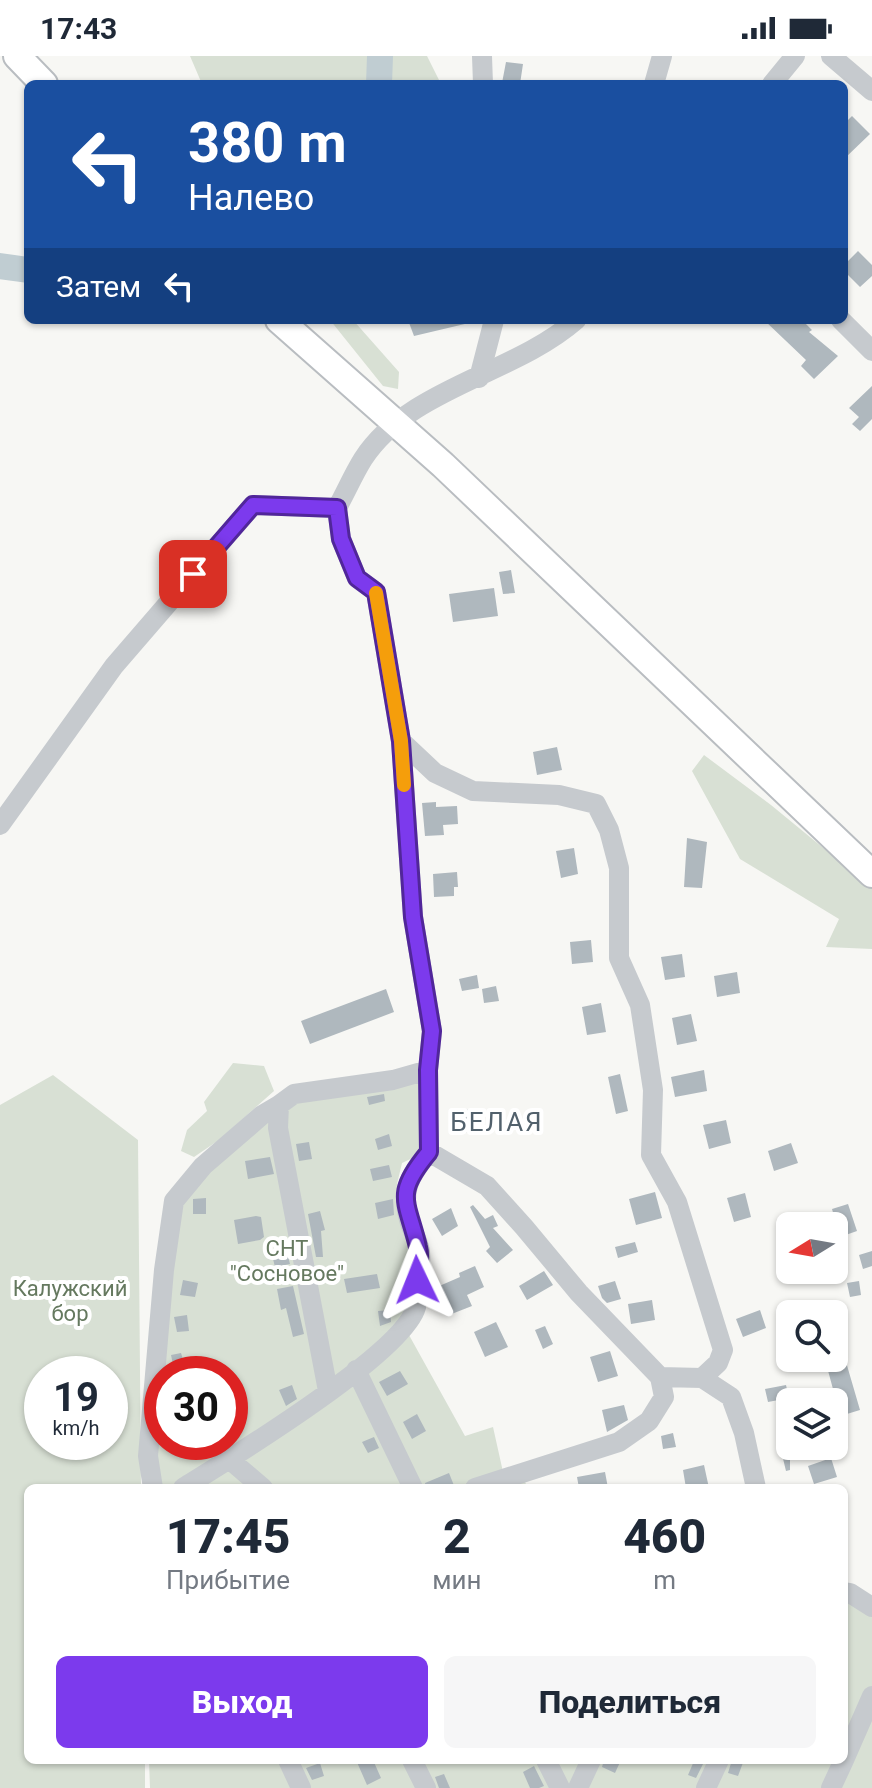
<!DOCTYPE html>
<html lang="ru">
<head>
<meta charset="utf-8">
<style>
	:root { --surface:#fff; --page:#f6f6f7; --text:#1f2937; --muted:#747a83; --accent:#7c3aed }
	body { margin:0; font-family:Roboto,sans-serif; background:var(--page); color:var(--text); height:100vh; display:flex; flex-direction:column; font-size:30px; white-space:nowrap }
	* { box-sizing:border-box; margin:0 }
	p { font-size:26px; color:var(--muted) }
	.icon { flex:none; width:44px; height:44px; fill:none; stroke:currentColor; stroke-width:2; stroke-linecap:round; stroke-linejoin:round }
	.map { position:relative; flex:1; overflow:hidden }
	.sheet { position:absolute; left:24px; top:1428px; width:824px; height:280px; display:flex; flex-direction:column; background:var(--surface); border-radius:12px; box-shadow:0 2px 6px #0004 }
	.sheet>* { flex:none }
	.hud { position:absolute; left:24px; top:24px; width:824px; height:244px; border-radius:12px; box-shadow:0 2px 6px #0004; background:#1a4fa0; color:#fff; overflow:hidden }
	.needle { width:52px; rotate:259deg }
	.buttons { position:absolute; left:776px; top:1156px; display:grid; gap:16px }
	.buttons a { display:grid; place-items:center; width:72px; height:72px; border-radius:12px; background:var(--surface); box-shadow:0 2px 6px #0004; font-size:40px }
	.speed { position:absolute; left:24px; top:1300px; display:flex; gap:16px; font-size:40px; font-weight:700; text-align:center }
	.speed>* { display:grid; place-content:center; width:104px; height:104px; border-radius:50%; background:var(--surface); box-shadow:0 2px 6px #0004; line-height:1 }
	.speed small { font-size:20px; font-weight:400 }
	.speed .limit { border:12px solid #d22; background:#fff; color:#111 }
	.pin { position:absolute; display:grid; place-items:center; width:68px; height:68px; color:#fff; margin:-34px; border-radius:16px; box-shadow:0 4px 12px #0006 }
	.me { position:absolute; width:88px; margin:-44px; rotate:358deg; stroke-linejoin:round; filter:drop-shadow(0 0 6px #0008) }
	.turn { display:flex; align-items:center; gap:28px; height:168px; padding:0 32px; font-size:36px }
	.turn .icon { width:104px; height:104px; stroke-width:2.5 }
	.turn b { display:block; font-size:56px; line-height:68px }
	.then { display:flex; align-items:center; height:76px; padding:0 32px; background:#0003; gap:16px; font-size:30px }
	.eta { display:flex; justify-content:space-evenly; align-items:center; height:136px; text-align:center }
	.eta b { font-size:48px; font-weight:800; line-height:56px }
	.button { display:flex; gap:16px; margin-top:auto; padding:16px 32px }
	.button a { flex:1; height:92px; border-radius:12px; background:var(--accent); color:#fff; font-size:32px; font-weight:800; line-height:92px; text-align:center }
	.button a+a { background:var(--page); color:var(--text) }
	.status { display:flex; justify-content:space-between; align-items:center; height:56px; padding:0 40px; background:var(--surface); direction:ltr }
	.status svg { height:22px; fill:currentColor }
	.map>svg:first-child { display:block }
</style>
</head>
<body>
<div class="status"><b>17:43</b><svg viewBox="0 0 49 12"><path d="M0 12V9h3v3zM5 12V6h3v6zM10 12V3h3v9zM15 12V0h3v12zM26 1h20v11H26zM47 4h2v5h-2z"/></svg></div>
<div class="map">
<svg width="872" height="1732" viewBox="0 0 872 1732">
	<rect width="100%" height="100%" fill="#f7f7f4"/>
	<path fill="#d8e0d4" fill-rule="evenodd" d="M190,0H427L441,28H202Z
		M330,264H353L399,316L398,333L383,330Z
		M704,699L771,749L872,832V893L826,891L839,863L740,803L692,715Z
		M233,1007L264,1010L274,1035L219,1084L194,1101L181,1095L187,1074L207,1055L204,1046Z
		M53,1019L138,1084L141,1432H28V1704H145V1732H0V1049ZM42,1318H110V1386H42Z
		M421,1022L423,1097L402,1107L397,1128L416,1193L404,1270L465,1380L493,1371L503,1416L521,1412L527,1432H145L178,1131L273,1045ZM162,1318H230V1386H162Z
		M844,1543L872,1556V1732H150L149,1704H844Z"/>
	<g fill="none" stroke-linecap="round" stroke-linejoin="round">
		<path stroke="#c0cdd2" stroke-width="26" d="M379,28L380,0
			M0,210L28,214"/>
	</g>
	<path fill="#afb8be" d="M506,6L523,8L520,28L502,27Z
		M852,60L870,78L844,103V68Z
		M858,195L872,209V220L860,231L844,215V209Z
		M408,264H469V267L414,280Z
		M764,264H802L812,274L809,276L838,300L814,323L801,310L806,304Z
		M872,330V363L860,375L852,368L859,361L849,352Z
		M511,514L515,537L503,538L499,516Z
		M494,532L498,560L453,566L449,538Z
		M557,691L562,714L537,719L533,696Z
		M436,746V751L457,750L458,768L443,769L444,779L425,780L422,747Z
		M687,782L707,786L702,832L684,831Z
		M574,792L578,818L561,822L556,795Z
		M457,816L458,831H454V840L434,841L433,818Z
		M591,884L593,906L572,908L570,886Z
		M682,898L685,921L665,924L661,901Z
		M737,916L740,937L717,941L714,920Z
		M477,919L479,932L462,935L459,923Z
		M496,930L499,945L484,947L482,933Z
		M386,933L394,956L310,988L301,965Z
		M601,947L606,976L587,979L582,951Z
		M691,958L697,985L677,989L672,962Z
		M704,1014L707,1035L675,1041L671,1021Z
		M620,1018L628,1055L616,1058L608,1021Z
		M384,1038L385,1045L369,1049L367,1041Z
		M471,1053L475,1075L456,1078L452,1056Z
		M726,1064L731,1087L709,1093L703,1069Z
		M389,1078L392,1090L378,1094L375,1083Z
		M309,1086L312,1103L299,1105L296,1088Z
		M791,1087L798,1107L774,1115L768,1095Z
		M270,1101L274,1118L248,1123L245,1105Z
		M389,1109L392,1121L373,1125L370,1113Z
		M655,1136L662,1162L636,1169L629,1143Z
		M745,1137L751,1161L734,1166L727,1142Z
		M206,1142V1158H193V1143Z
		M393,1143L394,1159L378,1163L375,1147Z
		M848,1148L857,1175L840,1181L832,1153Z
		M473,1149L485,1163L493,1159L498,1170L493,1172L513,1194L497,1207L486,1195L490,1191L470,1151Z
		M451,1152L458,1170L442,1180L432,1163Z
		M320,1155L325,1174L321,1175L323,1201H316L308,1158Z
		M256,1160L261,1161L264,1181L260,1184L238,1188L234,1164Z
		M635,1186L638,1196L618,1202L615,1191Z
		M872,1195V1210L863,1213L859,1199Z
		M287,1196L290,1208L275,1211L272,1199Z
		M475,1210L484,1231L467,1239L472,1250L449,1259L437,1231L460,1221L459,1217Z
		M544,1215L553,1229L527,1244L519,1230Z
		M377,1218L380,1232L347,1237L344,1223Z
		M183,1224L198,1227L195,1241L180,1239Z
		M615,1225L621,1243L607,1247L602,1242L598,1230Z
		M859,1225L861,1239L850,1241L847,1227Z
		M293,1230L304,1278L293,1281L286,1252L281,1254L277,1233Z
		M652,1244L655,1264L631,1268L628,1248Z
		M390,1254L391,1266L380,1270L378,1255Z
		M760,1254L766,1272L743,1281L736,1263Z
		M187,1259L189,1275L177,1276L174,1261Z
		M496,1266L508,1291L485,1301L474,1276Z
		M545,1270L553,1288L543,1293L535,1274Z
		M610,1295L618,1320L598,1326L590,1301Z
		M181,1297L185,1310L174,1313L171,1299Z
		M846,1306L860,1354L837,1361L834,1346H801L800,1344L833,1333L827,1311Z
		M400,1315L408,1328L387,1340L379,1326Z
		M292,1329L297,1343L286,1350L279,1334Z
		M786,1329L789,1342L768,1346L765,1333Z
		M624,1349L628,1364L607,1376L602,1354Z
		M417,1358L426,1375L412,1383L403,1366Z
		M673,1377L676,1391L663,1393L661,1380Z
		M790,1379V1414L786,1415L778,1382Z
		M374,1381L379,1392L368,1397L362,1386Z
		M831,1402L837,1421L814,1428L808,1410Z
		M704,1409L709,1432H686L683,1414Z
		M605,1416L608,1432H579L577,1421Z
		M449,1417L455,1432H426L425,1427Z
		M356,1704H373L381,1722L367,1729Z
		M604,1704H621L615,1717L602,1711Z
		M732,1704H744L738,1720L728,1717Z
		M694,1705L703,1708L696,1722L688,1719Z
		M320,1707L324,1720L312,1724L306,1712Z
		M534,1710L544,1730L539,1732H530L523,1716Z
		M444,1718L450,1732H439L435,1721Z"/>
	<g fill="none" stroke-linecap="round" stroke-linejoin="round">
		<defs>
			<path id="major" d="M17,0L44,28
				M279,264L443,409L872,818"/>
		</defs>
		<use href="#major" stroke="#b9bdc1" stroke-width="30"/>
		<path stroke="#c6cace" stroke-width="20" d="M482,0L483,28
			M831,0L872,35
			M654,28L662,0
			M772,28L795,0
			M841,264L872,295
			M479,322L494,264
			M401,685L435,717L473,735L559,739L596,748L609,774L619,812V902L640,949L653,1034L651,1099L677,1146L723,1294L718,1307L702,1322
			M0,769L114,610L253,449L337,452C346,436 353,419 363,403C410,331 513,319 576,264
			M429,1096L487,1130L524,1171L579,1237L660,1321L664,1341L649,1365L619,1386L475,1432
			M356,1314L413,1432
			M660,1321L702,1322L731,1341L744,1377L756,1432
			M328,1335L278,1072L279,1049L294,1038L393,1024L428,1014
			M229,1403L263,1432
			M153,1432L148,1400L164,1214L174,1145L203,1110L262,1059L279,1049
			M183,1432C228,1404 404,1297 416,1251C419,1236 421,1211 420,1196C419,1187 413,1176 410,1167C400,1136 409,1120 429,1096L428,1014L432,975L413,861L401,685L376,536L357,522L341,483L337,452
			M844,1536L850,1537L872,1551
			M288,1704L301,1732
			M412,1704L426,1732
			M546,1704L560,1732
			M844,1704L872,1640
			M578,1732L591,1704
			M706,1732L719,1704
			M831,1732L844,1704"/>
		<use href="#major" stroke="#fff" stroke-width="26"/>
	</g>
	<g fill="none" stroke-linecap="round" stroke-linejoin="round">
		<defs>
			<path id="route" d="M193,518L253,449L337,452L341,483L357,522L376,536L401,685L413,861L432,975L428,1014L429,1096C393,1139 407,1144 418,1191C421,1201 418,1213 417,1224"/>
		</defs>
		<use href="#route" stroke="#51269a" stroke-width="20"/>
		<use href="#route" stroke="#7c3aed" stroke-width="14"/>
		<path stroke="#f59e0b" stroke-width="14" d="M376,537L401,685L404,729"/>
	</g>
	<g text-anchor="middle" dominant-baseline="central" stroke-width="8" stroke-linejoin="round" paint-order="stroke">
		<g font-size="22" fill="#65795f" stroke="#fff">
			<text x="287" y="1192">СНТ<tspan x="287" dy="25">"Сосновое"</tspan></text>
			<text x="70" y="1232">Калужский<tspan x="70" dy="25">бор</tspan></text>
		</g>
		<g font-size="26" letter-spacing="2" fill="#52616c" stroke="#fff">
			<text x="497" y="1066">БЕЛАЯ</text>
		</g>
	</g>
</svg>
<div class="buttons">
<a><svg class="needle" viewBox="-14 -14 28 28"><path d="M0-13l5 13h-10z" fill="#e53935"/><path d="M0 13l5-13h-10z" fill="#747a83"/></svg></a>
<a><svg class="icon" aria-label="search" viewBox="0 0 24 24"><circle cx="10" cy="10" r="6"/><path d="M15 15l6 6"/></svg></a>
<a><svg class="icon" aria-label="layers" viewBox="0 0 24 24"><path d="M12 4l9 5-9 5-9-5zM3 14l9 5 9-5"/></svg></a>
</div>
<div class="speed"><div>19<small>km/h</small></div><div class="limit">30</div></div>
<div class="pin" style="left:193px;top:518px;background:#d93025"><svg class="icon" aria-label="arrive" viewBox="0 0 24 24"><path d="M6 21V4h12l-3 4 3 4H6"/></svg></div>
<svg class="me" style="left:417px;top:1224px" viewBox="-20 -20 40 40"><path d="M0-17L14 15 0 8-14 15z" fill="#7c3aed" stroke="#fff" stroke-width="4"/></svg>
<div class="hud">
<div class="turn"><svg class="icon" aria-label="left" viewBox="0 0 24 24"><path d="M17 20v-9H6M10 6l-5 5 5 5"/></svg><div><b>380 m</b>Налево</div></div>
<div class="then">Затем<svg class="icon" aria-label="left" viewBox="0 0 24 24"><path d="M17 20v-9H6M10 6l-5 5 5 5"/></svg></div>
</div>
<section class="sheet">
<div class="eta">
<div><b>17:45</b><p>Прибытие</p></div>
<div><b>2</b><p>мин</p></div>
<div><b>460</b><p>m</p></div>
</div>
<div class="button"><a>Выход</a><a>Поделиться</a></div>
</section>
</div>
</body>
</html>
